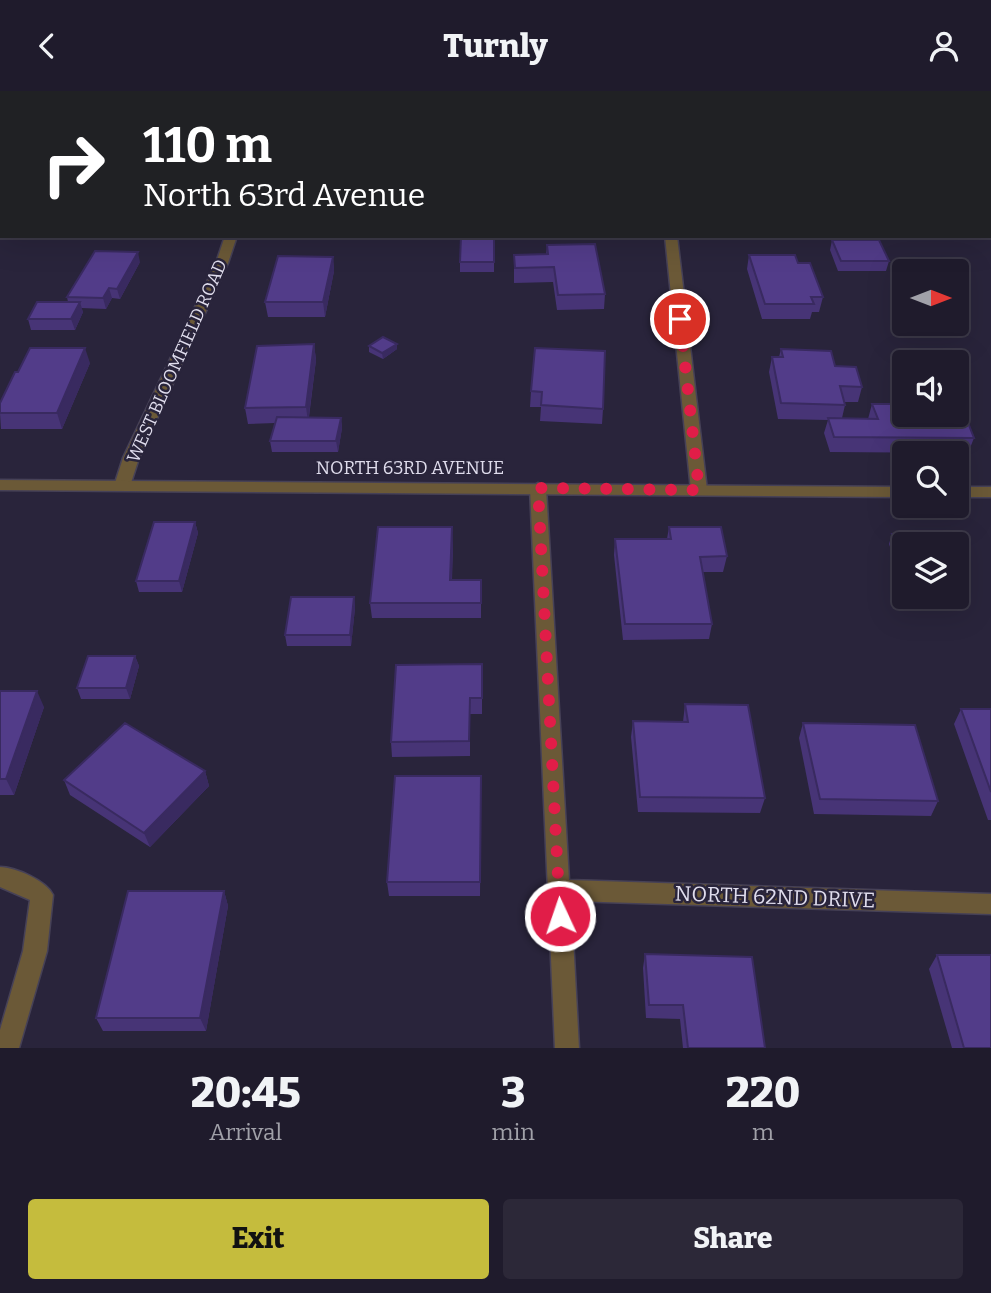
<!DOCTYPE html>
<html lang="en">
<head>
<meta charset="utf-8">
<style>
	:root { --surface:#1f1b2c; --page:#2c2838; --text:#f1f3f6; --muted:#a1a1a9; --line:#3c3948; --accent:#c5bc3d }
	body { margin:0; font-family:Bitter,serif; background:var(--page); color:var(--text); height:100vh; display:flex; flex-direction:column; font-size:26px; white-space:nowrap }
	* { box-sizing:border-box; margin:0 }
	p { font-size:23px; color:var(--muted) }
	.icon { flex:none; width:38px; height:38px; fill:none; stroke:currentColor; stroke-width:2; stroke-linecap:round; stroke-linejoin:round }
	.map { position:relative; height:957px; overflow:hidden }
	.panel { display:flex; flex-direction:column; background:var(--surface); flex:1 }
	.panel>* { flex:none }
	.banner { position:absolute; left:0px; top:0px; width:992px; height:147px; box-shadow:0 7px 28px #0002,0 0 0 2px var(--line); background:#202124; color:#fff; overflow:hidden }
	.needle { width:46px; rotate:90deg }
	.tools { position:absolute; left:892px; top:168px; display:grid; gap:14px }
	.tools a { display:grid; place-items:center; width:77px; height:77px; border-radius:7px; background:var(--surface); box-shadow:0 7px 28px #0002,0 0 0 2px var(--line); font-size:35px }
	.pin { position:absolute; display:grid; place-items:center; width:60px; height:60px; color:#fff; margin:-30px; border:4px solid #fff; border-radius:50%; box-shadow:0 2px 7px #0007 }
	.me { position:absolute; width:77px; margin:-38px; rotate:357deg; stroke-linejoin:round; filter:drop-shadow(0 0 5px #0008) }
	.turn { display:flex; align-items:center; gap:24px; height:147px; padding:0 28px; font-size:32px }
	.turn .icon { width:91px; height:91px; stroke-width:2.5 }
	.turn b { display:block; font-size:49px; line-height:60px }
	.eta { display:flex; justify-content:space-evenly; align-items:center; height:119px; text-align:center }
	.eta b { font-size:42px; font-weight:800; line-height:49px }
	.action { display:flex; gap:14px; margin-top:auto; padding:14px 28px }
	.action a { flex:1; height:80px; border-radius:7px; background:var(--accent); color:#111; font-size:28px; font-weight:800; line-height:80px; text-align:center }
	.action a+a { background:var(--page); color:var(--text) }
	header { display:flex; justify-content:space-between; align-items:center; height:91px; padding:0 28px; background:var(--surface); font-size:32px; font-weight:800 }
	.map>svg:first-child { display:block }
</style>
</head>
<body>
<header><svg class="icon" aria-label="back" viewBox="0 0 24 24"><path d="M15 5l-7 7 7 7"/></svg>Turnly<svg class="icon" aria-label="person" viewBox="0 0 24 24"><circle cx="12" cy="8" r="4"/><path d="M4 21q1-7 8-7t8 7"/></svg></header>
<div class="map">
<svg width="991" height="957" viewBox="0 0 991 957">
	<rect width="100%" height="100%" fill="#29243b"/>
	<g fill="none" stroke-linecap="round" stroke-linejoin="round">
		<defs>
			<path id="minor" d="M267,0H277L266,2Z
				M628,0H638V2H628Z
				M225,145H237L228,172L139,367L130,395L128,399H116L114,395L123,367L216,172Z
				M665,145H677L707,399L699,404L691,399Z
				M538,392L546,397L569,789L991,803V823L571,810L579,957H555L530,397Z
				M0,776C15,776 47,790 53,804L47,860L19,957H0V939L23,860L30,809L0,796Z"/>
			<path id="tertiary" d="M0,389L905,396V406L0,399Z
				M957,396H991V406H957Z"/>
		</defs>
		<use href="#minor" stroke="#464157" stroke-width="3"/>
		<use href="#tertiary" stroke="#464157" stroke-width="3"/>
		<use href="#minor" fill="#6b5937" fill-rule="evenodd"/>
		<use href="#tertiary" fill="#6b5937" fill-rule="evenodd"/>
	</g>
	<path fill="#473476" d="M494,145V181H460V171Z
		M832,149L889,170L886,180H838L830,159Z
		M547,154L605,203L604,218L557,219L553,191L514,192V164H546Z
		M749,164L798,172L823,206L819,221H812L810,228H762L747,178Z
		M333,166L334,180L325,226H268L265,211Z
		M140,171L120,208L112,207L106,218L81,217L83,221L75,239H31L28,228L68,211L67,206Z
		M314,253L316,269L309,326L341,327L342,337L338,361H272L270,350L275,332L248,333L245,317Z
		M397,253V258L383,268L369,261V255Z
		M535,257L603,318L602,333L540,330L541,316H530L531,300Z
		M781,258L835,275L862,296L858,311H844L845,314L842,327L868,328L872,313L974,347L968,362L830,361L824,342L828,329L778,328L769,281L772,266H779Z
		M90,272L62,338H1L0,322Z
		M195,431L198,442L182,501H139L136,490Z
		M669,436L727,465L723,481H703L712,533L709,548L623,549L614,464L615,448H667Z
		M892,443L905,453V499L889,453Z
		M453,452L452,489H481V527H372L370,512Z
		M354,506L355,517L351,555H287L285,544Z
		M135,565L139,575L130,608H81L77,597Z
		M482,573V623H470V665L392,666L391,651Z
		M0,600L44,616L14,704H0Z
		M685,613L765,707L760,722L638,721L631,646L633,630L683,631Z
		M961,618H991V729H988L954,633Z
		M803,632L938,710L931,725L814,723L799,647Z
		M205,680L209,695L150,756L70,704L64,689Z
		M481,700L480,805H389L387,791Z
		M224,800L228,815L206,940H103L96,927Z
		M645,863L765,957H683L680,928L646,927L643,877Z
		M937,864L991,957H952L929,878Z"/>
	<path fill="#392a60" d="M138,161L140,171L120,208L117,198Z
		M333,166L334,180L325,226L323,211Z
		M109,197L112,207L106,218L103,207Z
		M80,211L83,221L75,239L71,228Z
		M314,253L316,269L308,331L306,316Z
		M397,253V258L383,268L382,262Z
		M85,257L90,272L62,338L57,322Z
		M341,327L342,337L338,361L336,350Z
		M195,431L198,442L182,501L179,490Z
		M452,436L453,452L451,505L450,489Z
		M354,506L355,517L351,555L350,544Z
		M135,565L139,575L130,608L126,597Z
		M37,600L44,616L14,704L6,688Z
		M205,680L209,695L150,756L144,742Z
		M224,800L228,815L206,940L200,927Z"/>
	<path fill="#523c89" stroke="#392a60" stroke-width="2" d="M360,0H386V2H360Z
		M990,78H991V118H990Z
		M461,145H494V171H460Z
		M832,149H879L889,170H841Z
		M595,153L605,203L558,204L554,176L515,177L514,164L548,163L547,154Z
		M95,160L138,161L117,198L109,197L103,207L67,206Z
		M749,164H795L798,172H810L823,206H811L814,213H765Z
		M278,165L333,166L323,211H265Z
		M37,211H80L71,228H28Z
		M383,246L397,253L382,262L369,255Z
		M314,253L306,316L245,317L257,255Z
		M30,257H85L57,322H0V312L15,281H18Z
		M535,257L605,260L603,318L541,314L542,301L531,300Z
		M781,258L831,260L835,275L856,276L862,296L840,295L845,314L781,312L772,266H783Z
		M872,313H905V324H957V314H961L974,347L834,346L828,327L878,328Z
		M277,326L341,327L336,350H270Z
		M154,431H195L179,490H136Z
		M378,436H452L450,489H481V512H370Z
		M669,436H721L727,465L700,466L712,533H625L615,448H671Z
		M892,443H941L945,453H905V478Z
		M291,506H354L350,544H285Z
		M88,565H135L126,597H77Z
		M482,573V607H470L469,650L391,651L396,574Z
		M0,600H37L6,688H0Z
		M685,613L748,614L765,707L640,706L633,630L688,631Z
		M961,618H991V701Z
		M125,632L205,680L144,742L64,689Z
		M803,632L915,634L938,710L820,708Z
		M395,685H481L480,791H387Z
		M128,800H224L200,927H96Z
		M645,863L752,866L765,957H688L683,914H649Z
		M937,864H991V957H964Z"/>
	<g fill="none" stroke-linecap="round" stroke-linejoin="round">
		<path stroke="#e11d48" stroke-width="12" stroke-dasharray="0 21.6" d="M560,825L538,397L699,399L680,228"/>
	</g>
	<g text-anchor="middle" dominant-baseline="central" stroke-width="5" stroke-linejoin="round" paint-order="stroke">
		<g font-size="18" fill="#dfdcec" stroke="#29243b">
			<text transform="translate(177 270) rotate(-66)">WEST BLOOMFIELD ROAD</text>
			<text x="410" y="377">NORTH 63RD AVENUE</text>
		</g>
		<g font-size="21" fill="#dfdcec" stroke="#29243b">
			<text transform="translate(775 806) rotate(2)">NORTH 62ND DRIVE</text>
		</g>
	</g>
</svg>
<div class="tools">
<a><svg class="needle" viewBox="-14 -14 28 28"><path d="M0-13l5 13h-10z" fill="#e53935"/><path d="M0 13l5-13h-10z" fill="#a1a1a9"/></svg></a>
<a><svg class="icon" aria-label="sound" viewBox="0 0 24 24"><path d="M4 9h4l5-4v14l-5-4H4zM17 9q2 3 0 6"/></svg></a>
<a><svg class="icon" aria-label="search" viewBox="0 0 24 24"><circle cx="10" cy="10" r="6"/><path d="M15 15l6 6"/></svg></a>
<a><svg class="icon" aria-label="layers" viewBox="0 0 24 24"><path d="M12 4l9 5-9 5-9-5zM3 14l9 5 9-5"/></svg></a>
</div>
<div class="pin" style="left:680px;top:228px;background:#d93025"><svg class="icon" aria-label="arrive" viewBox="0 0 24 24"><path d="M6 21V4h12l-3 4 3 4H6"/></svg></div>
<svg class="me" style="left:560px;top:825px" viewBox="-20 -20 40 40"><circle r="17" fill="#e11d48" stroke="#fff" stroke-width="3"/><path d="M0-11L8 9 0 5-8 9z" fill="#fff"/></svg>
<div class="banner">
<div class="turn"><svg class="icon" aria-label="right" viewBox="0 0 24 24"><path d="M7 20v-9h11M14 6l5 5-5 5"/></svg><div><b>110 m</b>North 63rd Avenue</div></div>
</div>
</div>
<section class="panel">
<div class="eta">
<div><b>20:45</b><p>Arrival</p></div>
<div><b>3</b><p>min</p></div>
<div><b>220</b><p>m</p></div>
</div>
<div class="action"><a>Exit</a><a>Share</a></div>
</section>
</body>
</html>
